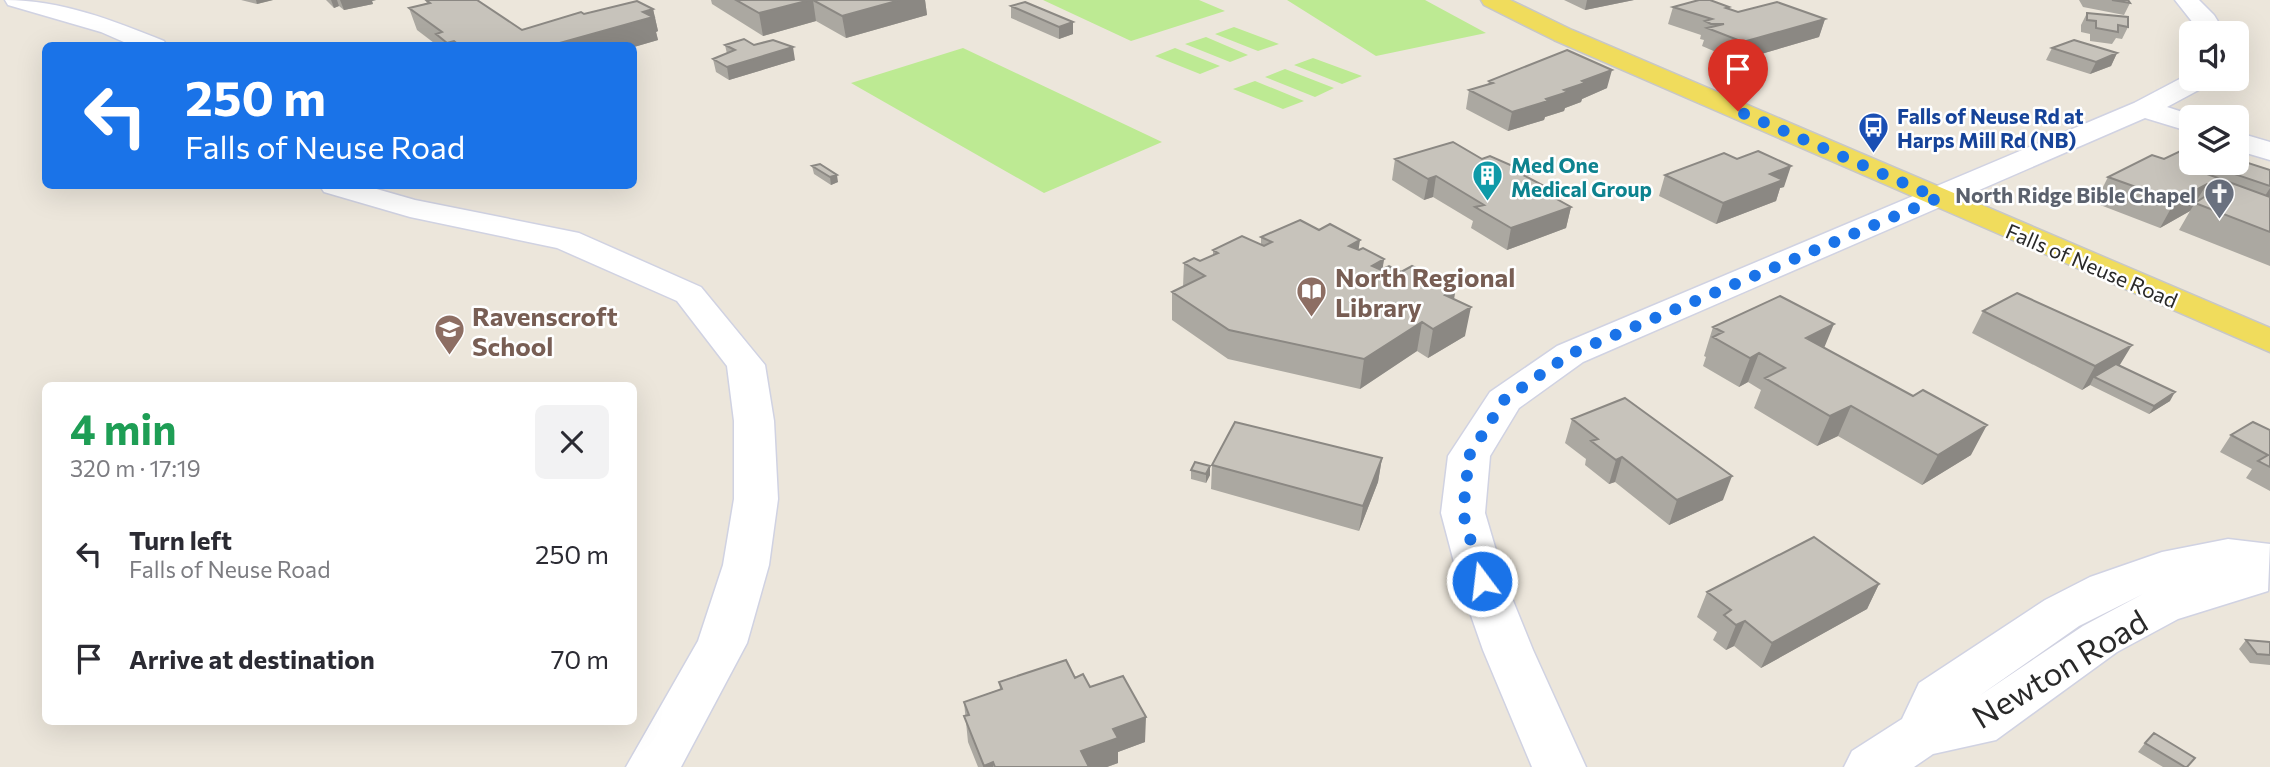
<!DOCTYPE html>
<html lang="en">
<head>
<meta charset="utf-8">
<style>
	:root { --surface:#fff; --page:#f2f2f3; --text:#2b2b33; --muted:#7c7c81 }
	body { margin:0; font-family:Commissioner,sans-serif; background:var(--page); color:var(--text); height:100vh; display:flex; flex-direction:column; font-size:26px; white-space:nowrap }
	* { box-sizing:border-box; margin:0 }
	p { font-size:23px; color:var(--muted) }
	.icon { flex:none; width:38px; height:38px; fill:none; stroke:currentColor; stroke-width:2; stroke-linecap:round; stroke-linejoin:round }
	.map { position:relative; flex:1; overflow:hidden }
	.sheet { position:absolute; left:42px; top:382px; width:595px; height:343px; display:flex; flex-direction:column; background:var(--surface); border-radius:10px; box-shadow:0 7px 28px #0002 }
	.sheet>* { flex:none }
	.guide { position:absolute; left:42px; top:42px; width:595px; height:147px; border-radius:10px; box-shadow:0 7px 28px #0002; background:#1a73e8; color:#fff; overflow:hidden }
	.controls { position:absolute; left:2179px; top:21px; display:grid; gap:14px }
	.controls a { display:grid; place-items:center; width:70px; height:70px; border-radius:10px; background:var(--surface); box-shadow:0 7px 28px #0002; font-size:35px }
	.pin { position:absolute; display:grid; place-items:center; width:60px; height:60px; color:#fff; margin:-72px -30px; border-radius:50% 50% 50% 0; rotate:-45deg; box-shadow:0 0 7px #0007 }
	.pin .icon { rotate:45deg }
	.me { position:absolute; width:77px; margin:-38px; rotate:345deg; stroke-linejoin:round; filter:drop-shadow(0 0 5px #0008) }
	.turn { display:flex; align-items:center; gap:24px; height:147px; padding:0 28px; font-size:32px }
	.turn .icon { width:91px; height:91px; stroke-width:2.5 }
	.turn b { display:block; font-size:49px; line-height:60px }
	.round { display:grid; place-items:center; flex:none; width:74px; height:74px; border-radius:10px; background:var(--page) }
	.summary { display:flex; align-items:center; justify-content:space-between; height:119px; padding:0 28px }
	h1 { font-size:42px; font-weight:700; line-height:52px; color:#1e9e55 }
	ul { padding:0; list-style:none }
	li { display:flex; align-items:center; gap:21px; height:105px; padding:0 28px }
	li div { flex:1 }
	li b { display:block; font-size:26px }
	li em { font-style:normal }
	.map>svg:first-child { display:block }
</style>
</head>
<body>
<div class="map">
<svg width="2270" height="767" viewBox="0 0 2270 767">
	<rect width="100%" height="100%" fill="#ece6db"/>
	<path fill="#bdea93" d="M1043,0H1199L1225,11L1131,41Z
		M1287,0H1425L1486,33L1376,56Z
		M1234,27L1279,44L1258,51L1215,34Z
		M1206,37L1248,55L1230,62L1185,44Z
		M963,48L1162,142L1044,193L851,83Z
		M1175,48L1220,66L1200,74L1155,56Z
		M1313,58L1362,76L1342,84L1294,65Z
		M1285,69L1334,88L1315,97L1265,77Z
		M1255,81L1304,101L1283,109L1233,89Z"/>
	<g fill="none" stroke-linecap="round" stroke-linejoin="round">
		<defs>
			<path id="minor" d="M5,0C61,0 112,20 164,41L167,46H133L101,32L8,5Z
				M2175,0H2199L2214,15L2225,33H2201Z
				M2191,73V79H2212L2208,85L2167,107L2198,117H2191V132L2145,118L1583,362L1519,408L1490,456L1485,513L1505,581L1533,650L1586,767H1532L1483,650L1459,581L1441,513L1448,456L1490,392L1557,346L2134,103Z
				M2236,132L2270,142V160L2236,150Z
				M320,186H366L415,200L579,233L701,287L765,365L774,421L778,499L769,565L747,643L681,767H626L698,641L723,565L734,499V421L727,366L677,301L557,248L410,217L324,192Z
				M2228,539L2270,544L2268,591L2178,619L2117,652L1996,740L1933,754L1914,767H1844L1852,751L1902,719L1919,683L2045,600L2090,577L2162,552ZM2143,594L2083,626L1979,696L2079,626Z"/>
			<path id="major" d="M1481,0H1510L1572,30L2270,328V352L1554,40L1484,5Z"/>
		</defs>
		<use href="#minor" stroke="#d0d2e2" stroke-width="3"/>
		<use href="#major" stroke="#c7c7c7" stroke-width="3"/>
		<use href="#minor" fill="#fff" fill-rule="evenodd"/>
		<use href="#major" fill="#f0dc5c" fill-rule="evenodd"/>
	</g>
	<path fill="#aba8a1" d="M241,0H273L257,4Z
		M326,0H376L372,1L373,4L344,10L339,6L334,8Z
		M425,0L522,30L584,14L653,9L658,31L656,32L658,40L634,47V46H438L417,30L409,8L427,3Z
		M711,0H925L927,15L846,38L816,21L763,36L712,4Z
		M1564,0H1634L1585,10Z
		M2079,0H2128L2130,3L2124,15L2083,7Z
		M1011,6L1073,22V34L1059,39L1011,18Z
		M1673,7L1728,9L1738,12L1825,19L1819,37L1737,61L1702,46L1704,40L1700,39L1701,35L1668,24Z
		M2087,13L2128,27L2122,39L2116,38L2112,44L2090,41V34L2081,32V25Z
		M725,45H754L795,60L729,80L716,72L713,59L727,54Z
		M2052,48L2117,53L2111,66L2090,74L2046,60Z
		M1489,81L1607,88L1582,99L1581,102L1565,108L1564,111L1545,117L1544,120L1508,131L1466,109L1469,90L1488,85Z
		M1395,159H1482L1530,178L1544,186L1543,192L1571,207L1566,228L1507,250L1471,228L1473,221L1433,197L1424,200L1392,180Z
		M2164,159L2270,170V266L2179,230L2190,211L2160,228L2095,203L2108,177Z
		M812,166L838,182L831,185L814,174Z
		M1665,175L1784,187L1780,188L1776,201L1716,224L1659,196Z
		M1261,237L1359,250L1384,259L1382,270L1454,300L1465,336L1428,358L1417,351L1360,389L1228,359L1172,320V292L1183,287L1184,263L1200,261L1213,256V250L1261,245Z
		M1983,311L2119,366L2170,401L2149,414L2090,385L2082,390L1972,333Z
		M1713,327L1824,348L1971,455L1922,485L1838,436L1817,446L1754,408L1761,390L1748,382L1739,387L1703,366L1706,357L1704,356Z
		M1572,419L1723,500L1669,525L1615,482L1609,484L1585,465L1586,459L1565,443Z
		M2270,430V491L2246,478L2252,469L2220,452L2231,435Z
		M1382,458L1378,482L1359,531L1211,489L1212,465Z
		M1191,470L1210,475L1206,483L1191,479Z
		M1879,584L1867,609L1761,668L1734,646L1726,650L1713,640L1717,632L1697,617L1707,592Z
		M2246,640L2270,642V665L2250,663L2239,649Z
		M1075,678L1090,687L1145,742L1118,752V763L1107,767H978L968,742L964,702L1000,689L999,682Z
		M2145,743L2188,767H2163L2138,752Z"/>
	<path fill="#8b8883" d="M256,0H273L257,4Z
		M331,0H337L339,6L334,8Z
		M340,0H376L372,1L373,4L344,10Z
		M810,0H813L816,21L763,36L759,13Z
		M900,0H925L927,15L846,38L842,16Z
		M1587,0H1634L1585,10Z
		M653,9L658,31L656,32L658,40L634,47V46H549Z
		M1825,19L1819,37L1737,61L1743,42Z
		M1073,22V34L1059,39V27Z
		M454,41L455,46H448L447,43Z
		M793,47L795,60L729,80L727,67Z
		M2117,53L2111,66L2090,74L2096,62Z
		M1612,70L1607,88L1582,99L1581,102L1565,108L1564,111L1545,117L1544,120L1508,131L1512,112L1546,99L1582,81Z
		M1791,166L1784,187L1780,188L1776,201L1716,224L1723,203L1770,174Z
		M2217,168L2190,211L2160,228L2175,201L2207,174Z
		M837,175L838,182L831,185L830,177Z
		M1436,176L1433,197L1424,200L1428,179Z
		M2270,188V204L2254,213Z
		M1571,207L1566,228L1507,250L1511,228Z
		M1360,240L1356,267L1349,246Z
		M1384,259L1380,287L1372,266Z
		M1456,288L1451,316L1445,295Z
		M1471,307L1465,336L1428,358L1433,329Z
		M1422,322L1417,351L1360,389L1364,359Z
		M1834,324L1822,353L1806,338Z
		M2132,345L2118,368L2094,377L2090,385L2082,390L2095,366Z
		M1759,353L1748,382L1739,387L1750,358Z
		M2175,392L2170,401L2149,414L2154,406Z
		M1851,406L1838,436L1817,446L1830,416Z
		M1987,425L1971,455L1922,485L1938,455Z
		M1622,457L1615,482L1609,484L1616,460Z
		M1382,458L1378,482L1359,531L1363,506Z
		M1210,466V475L1206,483V474Z
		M1732,476L1723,500L1669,525L1677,500Z
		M1879,584L1867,609L1761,668L1772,643Z
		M1745,621L1734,646L1726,650L1736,625Z
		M1146,717L1145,742L1118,752V763L1107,767H1082L1081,751L1113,729Z
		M993,762V767H984V766Z"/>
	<path fill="#c7c3bb" stroke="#8b8883" stroke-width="2" d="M426,0H477L522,30L581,12L584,14L637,1L653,9L643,12L653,17L549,46H460L454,41L447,43L436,34L442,32L409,8L430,3Z
		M736,0H810L759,13Z
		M813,0H900L842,16Z
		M1699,0H1710L1729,7L1726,8L1738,12L1777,2L1825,19L1743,42L1707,28L1724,24H1711L1705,21L1712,19L1673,7Z
		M2112,0H2128L2130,3Z
		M1025,2L1073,22L1059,27L1011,6Z
		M2087,13L2128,17V27L2118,25V32L2096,28V21L2087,20Z
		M744,39L754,45L773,40L793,47L727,67L713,59L735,50L725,45Z
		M2074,40L2117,53L2096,62L2052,48Z
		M1567,50L1612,70L1582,81L1585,83L1564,90L1568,92L1546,99L1548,101L1512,112L1469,90L1493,83L1489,81Z
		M1453,142L1482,159L1490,156L1531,174L1525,176L1544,186L1537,188L1571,207L1511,228L1475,207L1484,205L1436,176L1428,179L1395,159Z
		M2191,146V163H2236V159L2270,170V186L2217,168L2207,174L2270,197V232L2195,203L2218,188L2207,184L2175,201L2108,177L2152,155L2164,159Z
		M1758,151L1791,166L1770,174L1783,180L1723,203L1665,175L1724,153L1737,159Z
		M820,164L837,175L830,177L812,166Z
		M1300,220L1319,230L1330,224L1360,240L1349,246L1359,250L1363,248L1384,259L1372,266L1381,270L1389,266L1401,272L1412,266L1456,288L1445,295L1471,307L1433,329L1422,322L1364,359L1229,330L1172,292L1205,276L1184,263L1194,258L1200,261L1218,253L1213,250L1242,236L1264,246L1272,242L1261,237Z
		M2017,293L2132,345L2095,366L1983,311Z
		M1780,296L1834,324L1806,338L1913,396L1923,390L1987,425L1938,455L1851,406L1830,416L1765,378L1785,368L1759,353L1750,358L1713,337L1723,332L1713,327Z
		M2116,364L2175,392L2154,406L2094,377Z
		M1625,398L1732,476L1677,500L1622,457L1616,460L1591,441L1598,439L1572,419Z
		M1235,422L1382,458L1363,506L1212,465Z
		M2253,422L2270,430V467L2258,461L2268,455L2231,435Z
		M1195,462L1210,466L1206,474L1191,470Z
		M1814,537L1879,584L1772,643L1745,621L1736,625L1724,615L1731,610L1707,592Z
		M2246,640L2270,642V655L2257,654Z
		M1066,660L1075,678L1083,674L1090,687L1123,676L1146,717L1113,729L1118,738L1081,751L1089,767H995L993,762L984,766L964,716L969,715L964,702L1002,689L999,682Z
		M2154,733L2195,758L2187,767H2185L2145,743Z"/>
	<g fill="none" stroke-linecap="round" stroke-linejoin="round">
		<path stroke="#1a73e8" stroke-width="12" stroke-dasharray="0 21.6" d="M1482,581L1463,513L1469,456L1504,400L1570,354L1938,198L1738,111"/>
	</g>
	<defs>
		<symbol id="bus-pin" viewBox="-11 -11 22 30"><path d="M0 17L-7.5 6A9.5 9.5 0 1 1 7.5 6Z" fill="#1a4fb4" stroke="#fff"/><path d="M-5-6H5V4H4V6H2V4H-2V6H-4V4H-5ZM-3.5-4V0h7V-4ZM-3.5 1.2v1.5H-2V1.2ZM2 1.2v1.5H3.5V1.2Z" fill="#fff"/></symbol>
		<symbol id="building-pin" viewBox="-11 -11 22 30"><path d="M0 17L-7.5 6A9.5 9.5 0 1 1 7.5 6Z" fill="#0f9aa8" stroke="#fff"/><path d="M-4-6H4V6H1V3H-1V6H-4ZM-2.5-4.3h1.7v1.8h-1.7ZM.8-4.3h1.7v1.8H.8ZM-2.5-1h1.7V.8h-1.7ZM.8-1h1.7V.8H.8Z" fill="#fff"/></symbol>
		<symbol id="church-pin" viewBox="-11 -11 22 30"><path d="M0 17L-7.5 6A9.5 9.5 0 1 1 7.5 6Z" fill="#6b7280" stroke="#fff"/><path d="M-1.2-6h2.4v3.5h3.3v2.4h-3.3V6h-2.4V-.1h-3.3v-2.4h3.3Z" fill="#fff"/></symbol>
		<symbol id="library-pin" viewBox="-11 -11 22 30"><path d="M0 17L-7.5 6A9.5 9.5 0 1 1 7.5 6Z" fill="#8d6e63" stroke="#fff"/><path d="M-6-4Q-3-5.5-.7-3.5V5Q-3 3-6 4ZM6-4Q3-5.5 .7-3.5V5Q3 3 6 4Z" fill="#fff"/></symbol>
		<symbol id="school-pin" viewBox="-11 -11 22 30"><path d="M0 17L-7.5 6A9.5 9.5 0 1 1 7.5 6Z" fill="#8d6e63" stroke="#fff"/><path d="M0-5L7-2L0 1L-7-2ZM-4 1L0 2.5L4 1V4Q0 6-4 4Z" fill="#fff"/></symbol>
	</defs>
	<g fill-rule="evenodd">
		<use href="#bus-pin" x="1856" y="110" width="35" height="47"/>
		<use href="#building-pin" x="1470" y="158" width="35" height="47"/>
		<use href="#church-pin" x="2202" y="176" width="35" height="47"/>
		<use href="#library-pin" x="1294" y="274" width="35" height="47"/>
		<use href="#school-pin" x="432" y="312" width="35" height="47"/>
	</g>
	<g text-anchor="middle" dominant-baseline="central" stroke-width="5" stroke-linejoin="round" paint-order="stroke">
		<g font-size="21" font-weight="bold" fill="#164399" stroke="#fff" text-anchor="start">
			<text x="1897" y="115">Falls of Neuse Rd at<tspan x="1897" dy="24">Harps Mill Rd (NB)</tspan></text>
		</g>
		<g font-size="21" font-weight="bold" fill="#0d838f" stroke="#fff" text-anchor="start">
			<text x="1511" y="164">Med One<tspan x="1511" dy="24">Medical Group</tspan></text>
		</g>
		<g font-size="21" font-weight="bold" fill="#5b616d" stroke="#fff" text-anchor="end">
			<text x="2196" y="194">North Ridge Bible Chapel</text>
		</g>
		<g font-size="21" fill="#292929" stroke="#fff">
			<text transform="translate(2092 265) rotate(23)">Falls of Neuse Road</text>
		</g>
		<g font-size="26" font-weight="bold" fill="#785e54" stroke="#fff" text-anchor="start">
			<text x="1335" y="276">North Regional<tspan x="1335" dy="30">Library</tspan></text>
			<text x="472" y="315">Ravenscroft<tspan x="472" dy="30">School</tspan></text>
		</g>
		<g font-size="32" fill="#292929" stroke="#fff">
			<text transform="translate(2059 668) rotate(-31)">Newton Road</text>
		</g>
	</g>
</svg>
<div class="controls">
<a><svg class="icon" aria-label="sound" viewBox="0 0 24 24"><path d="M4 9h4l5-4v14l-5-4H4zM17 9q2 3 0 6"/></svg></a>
<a><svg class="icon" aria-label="layers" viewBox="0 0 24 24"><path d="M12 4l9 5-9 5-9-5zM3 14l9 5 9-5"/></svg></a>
</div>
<div class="pin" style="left:1738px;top:111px;background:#d93025"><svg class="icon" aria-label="arrive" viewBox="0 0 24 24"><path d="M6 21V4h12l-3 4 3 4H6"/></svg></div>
<svg class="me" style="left:1482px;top:581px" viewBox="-20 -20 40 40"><circle r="17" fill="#1a73e8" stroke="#fff" stroke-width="3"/><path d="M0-11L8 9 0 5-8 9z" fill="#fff"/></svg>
<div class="guide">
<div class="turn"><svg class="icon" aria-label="left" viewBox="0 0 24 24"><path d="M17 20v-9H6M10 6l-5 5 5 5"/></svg><div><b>250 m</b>Falls of Neuse Road</div></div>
</div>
<section class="sheet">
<div class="summary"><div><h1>4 min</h1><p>320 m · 17:19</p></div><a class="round"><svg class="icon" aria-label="close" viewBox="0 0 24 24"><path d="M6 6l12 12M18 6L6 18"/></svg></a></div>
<ul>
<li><svg class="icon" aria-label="left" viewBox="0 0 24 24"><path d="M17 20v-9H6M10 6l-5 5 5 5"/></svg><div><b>Turn left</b><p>Falls of Neuse Road</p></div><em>250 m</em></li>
<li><svg class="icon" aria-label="arrive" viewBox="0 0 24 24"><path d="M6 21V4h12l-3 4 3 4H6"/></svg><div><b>Arrive at destination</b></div><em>70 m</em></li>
</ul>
</section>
</div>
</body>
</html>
